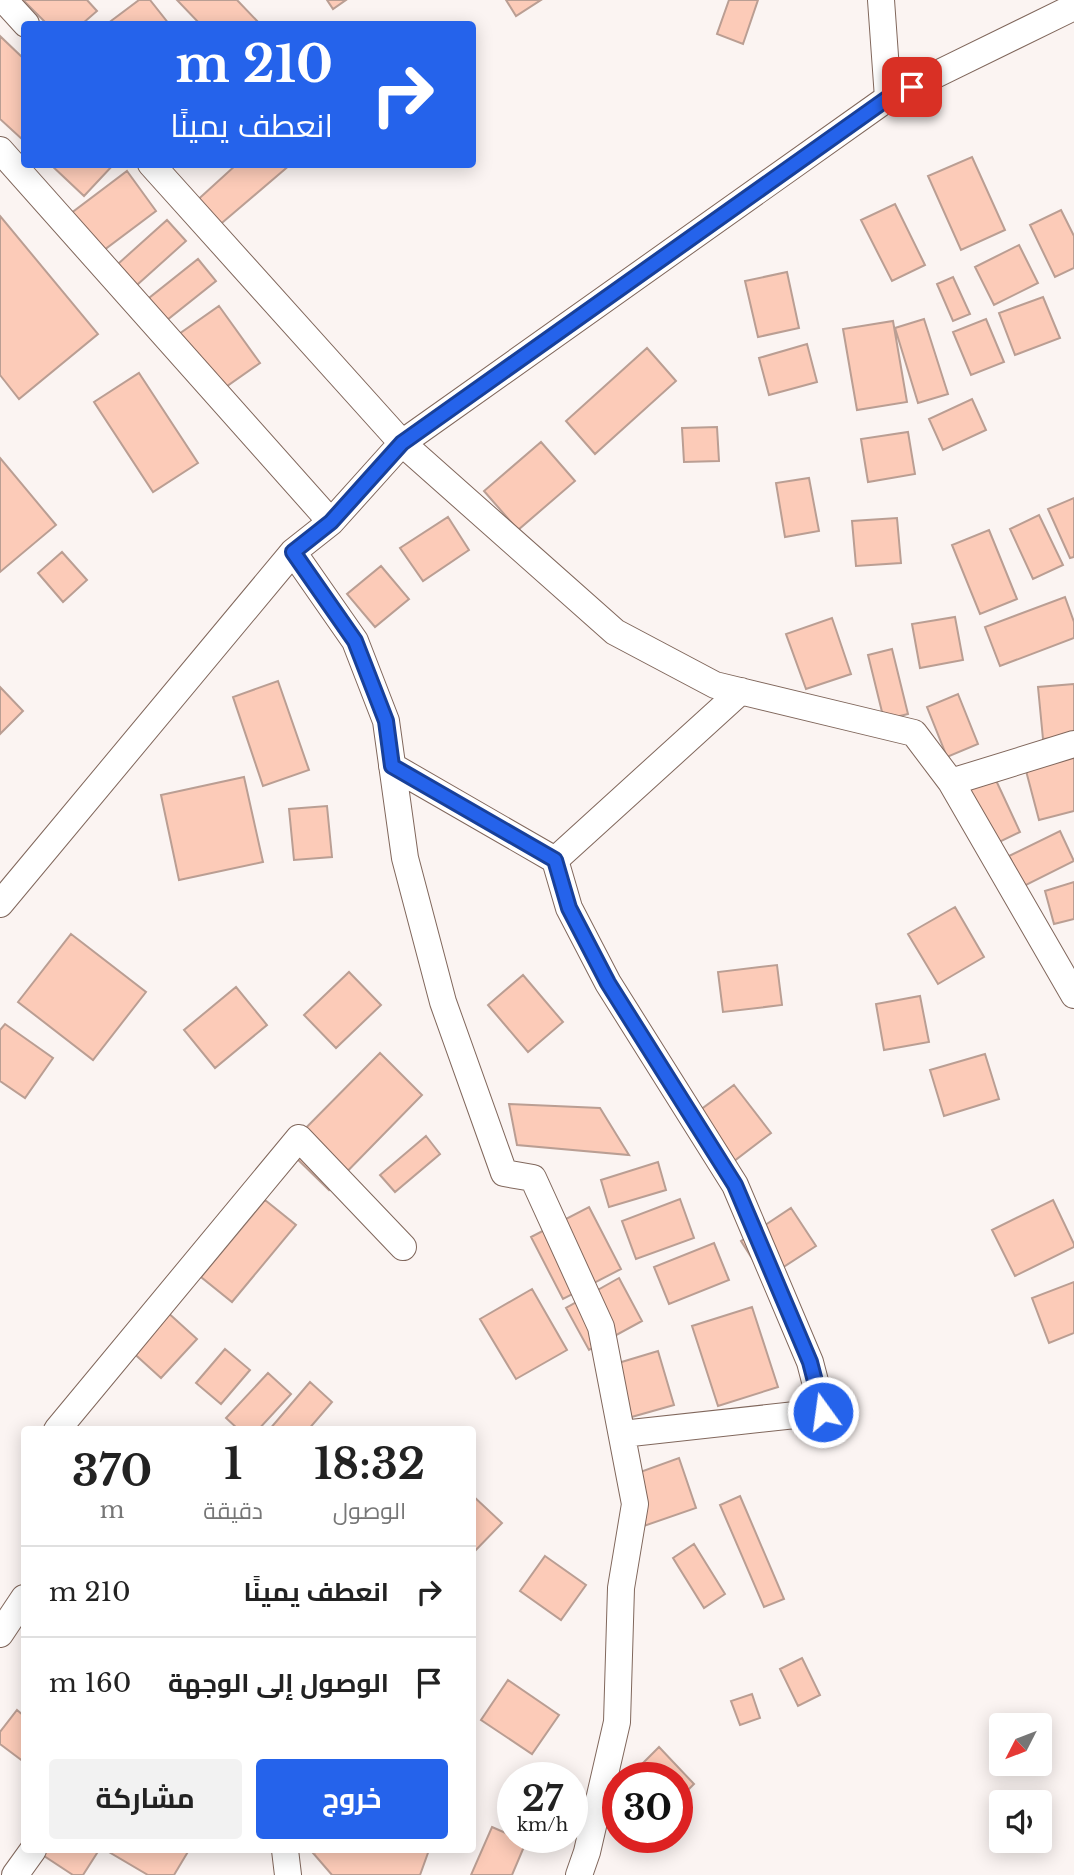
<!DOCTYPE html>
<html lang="ar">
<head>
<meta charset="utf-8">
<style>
	:root { --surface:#fff; --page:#f2f2f2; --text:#222; --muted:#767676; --line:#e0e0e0; --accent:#2563eb }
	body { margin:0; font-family:"Libre Baskerville",Cairo,serif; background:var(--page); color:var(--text); direction:rtl; height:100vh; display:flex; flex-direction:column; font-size:26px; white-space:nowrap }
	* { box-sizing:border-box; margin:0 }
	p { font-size:23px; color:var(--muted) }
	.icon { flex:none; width:38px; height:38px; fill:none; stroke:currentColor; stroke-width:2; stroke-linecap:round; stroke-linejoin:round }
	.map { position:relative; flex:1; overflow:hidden; direction:ltr }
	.details { position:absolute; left:21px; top:1426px; width:455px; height:427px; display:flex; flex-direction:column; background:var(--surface); border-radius:7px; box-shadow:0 4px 18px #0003; direction:rtl }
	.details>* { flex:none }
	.hud { position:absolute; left:21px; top:21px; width:455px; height:147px; border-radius:7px; box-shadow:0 4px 18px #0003; direction:rtl; background:#2563eb; color:#fff; overflow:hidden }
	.needle { width:46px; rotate:228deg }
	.controls { position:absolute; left:989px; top:1713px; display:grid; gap:14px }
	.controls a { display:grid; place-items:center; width:63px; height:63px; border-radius:7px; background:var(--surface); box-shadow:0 4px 18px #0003; font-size:35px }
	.speed { position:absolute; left:497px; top:1762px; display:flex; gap:14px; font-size:35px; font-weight:700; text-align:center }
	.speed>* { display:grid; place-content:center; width:91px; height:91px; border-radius:50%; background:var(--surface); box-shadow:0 4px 18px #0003; line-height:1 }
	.speed small { font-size:18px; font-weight:400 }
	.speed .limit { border:10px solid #d22; background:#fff; color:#111 }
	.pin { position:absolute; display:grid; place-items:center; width:60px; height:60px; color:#fff; margin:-30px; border-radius:14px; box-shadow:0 4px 10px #0006 }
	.me { position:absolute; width:77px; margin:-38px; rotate:346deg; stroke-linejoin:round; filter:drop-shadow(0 0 5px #0008) }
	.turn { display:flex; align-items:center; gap:24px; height:147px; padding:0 28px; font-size:32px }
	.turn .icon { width:91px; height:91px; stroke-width:2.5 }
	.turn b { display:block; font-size:49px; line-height:60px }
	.eta { display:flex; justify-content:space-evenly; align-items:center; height:119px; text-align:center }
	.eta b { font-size:42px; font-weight:700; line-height:49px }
	.cta { display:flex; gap:14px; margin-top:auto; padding:14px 28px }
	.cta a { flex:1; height:80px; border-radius:7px; background:var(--accent); color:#fff; font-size:28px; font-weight:700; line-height:80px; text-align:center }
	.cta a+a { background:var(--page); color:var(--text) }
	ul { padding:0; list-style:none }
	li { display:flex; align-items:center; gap:21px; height:91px; padding:0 28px; border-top:2px solid var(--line) }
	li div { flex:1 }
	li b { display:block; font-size:26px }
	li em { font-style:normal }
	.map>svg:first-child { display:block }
</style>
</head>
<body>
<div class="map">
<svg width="1074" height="1875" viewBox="0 0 1074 1875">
	<rect width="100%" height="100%" fill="#fbf4f2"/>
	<path fill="#fccbb8" stroke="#ba9e93" stroke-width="2" d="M23,0H87L97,11L82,24H47Z
		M139,0H150L169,24H107Z
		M177,0H237L260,24H200Z
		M327,0H346L333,9Z
		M506,0H541L516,16Z
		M729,0H758L743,44L717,34Z
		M0,36L24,59V141L0,119Z
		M972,157L1005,230L961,250L928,176Z
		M50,164H114L84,196Z
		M237,164H291L216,228L192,205Z
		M127,171L156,211L100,253L70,214Z
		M895,204L925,265L892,281L861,220Z
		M1061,210L1074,236V268L1055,277L1030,225Z
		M0,216L98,334L19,399L0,375Z
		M167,220L186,241L128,293L109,272Z
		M1019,245L1038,283L994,305L975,267Z
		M198,259L216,281L162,324L144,302Z
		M787,272L799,328L758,337L745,281Z
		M953,277L970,314L953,321L937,284Z
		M1043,297L1060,338L1015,355L999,313Z
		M219,306L260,363L220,391L179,334Z
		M924,319L948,394L918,403L895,328Z
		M986,319L1004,362L971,375L953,332Z
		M893,321L907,402L857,410L843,329Z
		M807,344L817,382L769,395L759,358Z
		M647,348L676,381L595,454L566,421Z
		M139,373L198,463L153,492L94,402Z
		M972,399L986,430L943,450L929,419Z
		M717,427L719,461L684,462L682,428Z
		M908,432L915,474L868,482L861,439Z
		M541,442L575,481L518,530L484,491Z
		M0,458L56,525L0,572Z
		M809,478L819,531L785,537L776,483Z
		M1074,498V557L1070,558L1048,509Z
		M1039,515L1063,565L1033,579L1010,529Z
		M448,517L469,550L423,581L400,548Z
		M897,518L901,563L856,566L852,521Z
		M989,530L1017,599L980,614L952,545Z
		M62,552L87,580L63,602L38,573Z
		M381,566L409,599L375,627L347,594Z
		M1065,597L1074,622V638L1000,666L985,627Z
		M955,617L963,660L920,668L912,624Z
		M832,618L851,674L806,689L786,634Z
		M892,649L908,714L884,720L868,655Z
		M278,681L309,770L263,786L233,697Z
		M1074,684V736L1043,739L1038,687Z
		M0,687L23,711L0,734Z
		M958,694L978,744L947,757L927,707Z
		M1074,754V811L1039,820L1025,767Z
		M994,776L1020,832L993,845L966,789Z
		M244,777L263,862L179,880L161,795Z
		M327,806L332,857L294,860L289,809Z
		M1060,831L1074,861L1024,886L1009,856Z
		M1074,882V919L1054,924L1045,891Z
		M955,907L984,957L938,984L908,934Z
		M71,934L146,992L93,1060L18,1002Z
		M777,965L782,1005L723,1012L718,972Z
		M349,972L381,1005L336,1048L304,1015Z
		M523,975L563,1022L528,1052L488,1005Z
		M236,987L267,1025L215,1068L184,1030Z
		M920,996L929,1042L884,1050L876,1004Z
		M5,1024L53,1058L25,1098L0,1081V1030Z
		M380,1053L422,1095L329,1190L286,1148Z
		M985,1054L999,1099L944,1116L930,1070Z
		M734,1085L771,1133L725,1168L688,1119Z
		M509,1104L600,1108L629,1155L517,1145Z
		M426,1136L440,1154L395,1192L380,1175Z
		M658,1162L666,1190L609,1207L601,1180Z
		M680,1199L694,1238L636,1259L622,1221Z
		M265,1200L296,1225L232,1302L201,1277Z
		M1053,1200L1074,1244V1247L1015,1276L992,1230Z
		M589,1207L621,1269L563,1299L531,1237Z
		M791,1208L816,1246L765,1279L741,1241Z
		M714,1243L729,1280L669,1304L654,1267Z
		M619,1278L642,1321L589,1350L566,1308Z
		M1074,1282V1333L1049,1343L1032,1298Z
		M532,1289L567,1350L516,1379L480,1319Z
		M752,1307L778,1387L718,1406L692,1326Z
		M165,1310L197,1339L161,1378L129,1349Z
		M225,1349L250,1370L221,1404L196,1383Z
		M658,1351L674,1405L621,1420L605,1367Z
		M268,1373L291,1394L258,1430H239L226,1418Z
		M310,1382L332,1402L308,1430H269Z
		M679,1458L696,1508L635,1529L618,1480Z
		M472,1495L502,1523L472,1554Z
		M740,1496L784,1599L764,1607L720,1505Z
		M694,1544L725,1594L704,1608L673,1558Z
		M545,1556L586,1585L561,1620L520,1591Z
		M802,1658L820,1695L798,1706L780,1669Z
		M508,1680L559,1715L532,1754L481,1720Z
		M752,1694L760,1718L740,1725L731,1701Z
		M17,1710L24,1716V1762L0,1744V1732Z
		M659,1747L694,1784L677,1801V1778H628Z
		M618,1788V1811L606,1799Z
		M492,1827L526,1842L512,1875H471Z
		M35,1850H99L83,1875H73Z
		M111,1850H189L174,1875H148L109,1852Z
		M323,1850H429L420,1875H332L313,1853Z"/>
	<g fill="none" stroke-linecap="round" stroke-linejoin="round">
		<defs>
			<path id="street" d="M4,0L26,24
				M881,0L888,98
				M0,150L331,522
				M151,164L402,443L615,632L715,685L914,733L951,782L1074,995
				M293,552L355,641L386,721L405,858L443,1002L504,1173L533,1178L601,1327L635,1504L621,1588L617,1722L587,1852L579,1875
				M392,766L555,860L741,691
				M951,782L1074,744
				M555,860L569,908L608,983L735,1185L810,1362L823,1412L622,1434
				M0,904L293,552L331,522L402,443L888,98L1074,7
				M57,1430L299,1138L403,1247
				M0,1634L24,1598
				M285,1850L288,1875
				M15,1875L33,1850"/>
		</defs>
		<use href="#street" stroke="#80675c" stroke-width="28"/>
		<use href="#street" stroke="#fff" stroke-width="26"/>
	</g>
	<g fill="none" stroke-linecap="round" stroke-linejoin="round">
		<defs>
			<path id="route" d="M823,1412L810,1362L735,1185L608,983L569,908L555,860L392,766L386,721L355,641L293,552L331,522L402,443L888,98L912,87"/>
		</defs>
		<use href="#route" stroke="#184099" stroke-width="18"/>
		<use href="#route" stroke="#2563eb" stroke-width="12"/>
	</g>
</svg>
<div class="controls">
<a><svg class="needle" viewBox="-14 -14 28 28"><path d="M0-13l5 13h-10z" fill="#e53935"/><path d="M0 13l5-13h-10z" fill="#767676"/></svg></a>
<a><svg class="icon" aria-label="sound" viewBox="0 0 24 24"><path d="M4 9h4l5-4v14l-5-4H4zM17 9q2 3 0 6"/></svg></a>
</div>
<div class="speed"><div>27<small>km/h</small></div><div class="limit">30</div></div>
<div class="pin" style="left:912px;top:87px;background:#d93025"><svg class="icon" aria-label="arrive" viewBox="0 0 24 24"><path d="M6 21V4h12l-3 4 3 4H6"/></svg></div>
<svg class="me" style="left:823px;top:1412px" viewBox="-20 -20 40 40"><circle r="17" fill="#2563eb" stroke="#fff" stroke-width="3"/><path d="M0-11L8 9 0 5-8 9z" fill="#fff"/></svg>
<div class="hud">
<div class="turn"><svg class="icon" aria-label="right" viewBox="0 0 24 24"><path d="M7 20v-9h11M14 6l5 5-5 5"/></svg><div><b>210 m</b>انعطف يمينًا</div></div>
</div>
<section class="details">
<div class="eta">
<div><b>18:32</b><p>الوصول</p></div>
<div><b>1</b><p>دقيقة</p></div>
<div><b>370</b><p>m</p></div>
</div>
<ul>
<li><svg class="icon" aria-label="right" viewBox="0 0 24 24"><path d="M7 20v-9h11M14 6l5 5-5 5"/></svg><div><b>انعطف يمينًا</b></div><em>210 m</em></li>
<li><svg class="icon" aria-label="arrive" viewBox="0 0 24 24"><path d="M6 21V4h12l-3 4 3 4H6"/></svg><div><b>الوصول إلى الوجهة</b></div><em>160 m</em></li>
</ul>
<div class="cta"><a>خروج</a><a>مشاركة</a></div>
</section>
</div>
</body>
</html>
